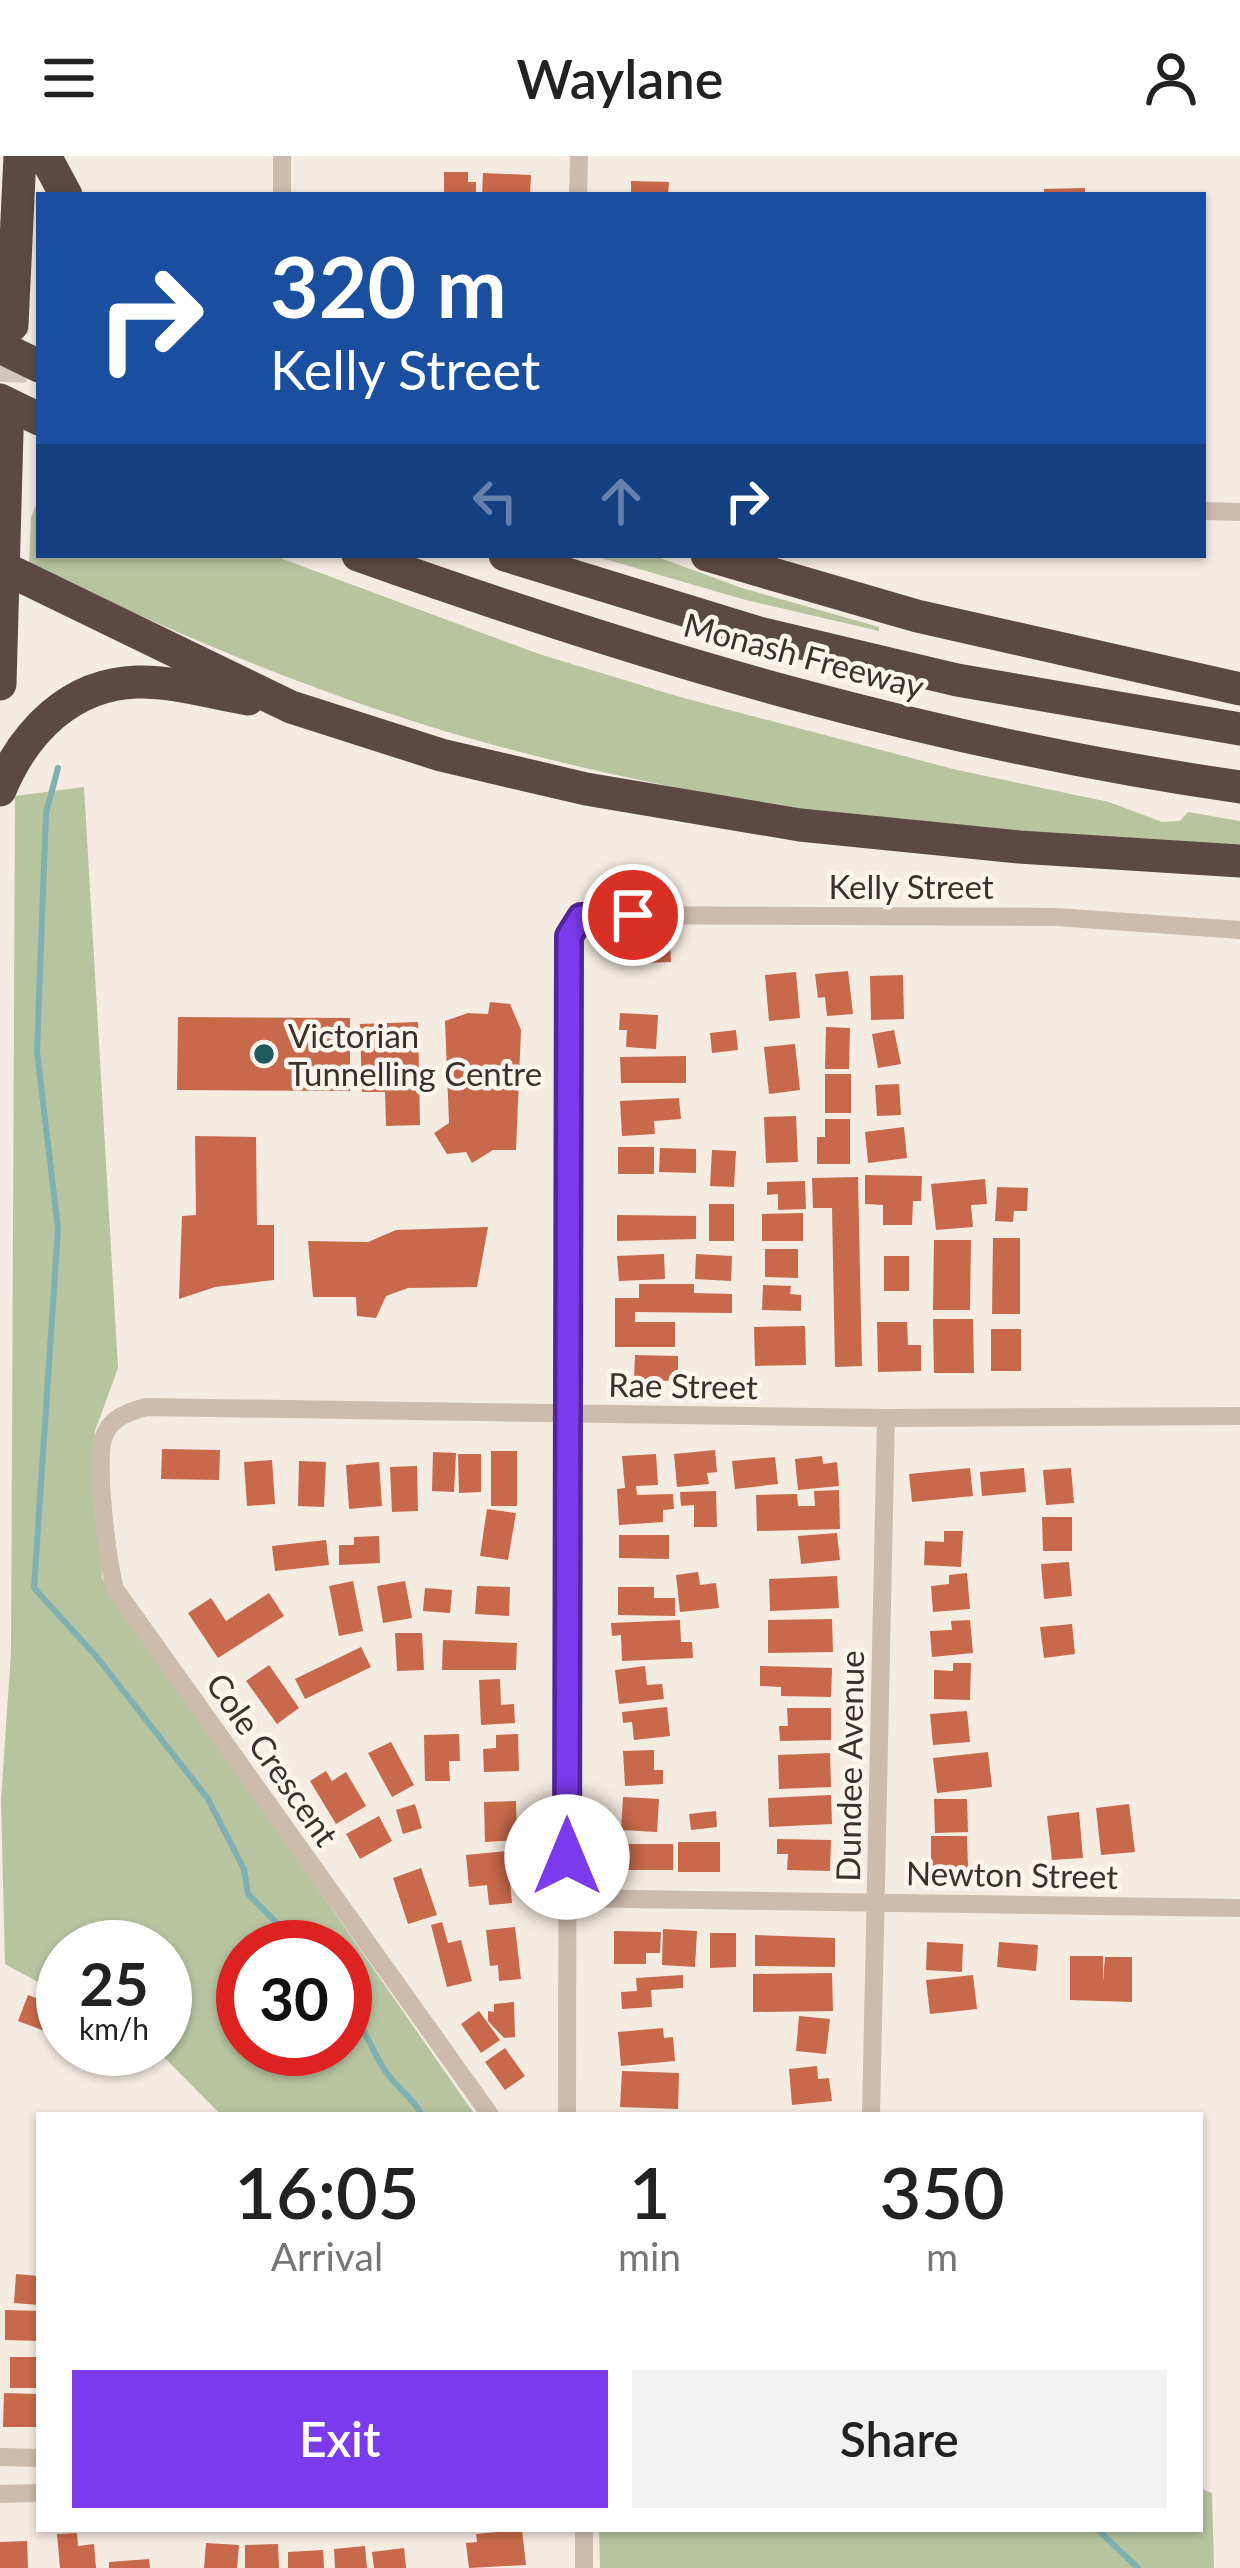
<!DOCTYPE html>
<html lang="en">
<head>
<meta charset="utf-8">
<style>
	:root { --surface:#fff; --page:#f2f2f2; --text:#222; --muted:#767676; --accent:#7c3aed }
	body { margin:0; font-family:Lato,sans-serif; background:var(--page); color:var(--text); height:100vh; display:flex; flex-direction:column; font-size:45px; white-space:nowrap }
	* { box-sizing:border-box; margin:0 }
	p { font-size:39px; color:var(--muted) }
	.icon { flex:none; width:66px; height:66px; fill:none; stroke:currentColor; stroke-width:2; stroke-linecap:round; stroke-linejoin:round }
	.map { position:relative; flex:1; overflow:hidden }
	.sheet { position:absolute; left:36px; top:1956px; width:1167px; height:420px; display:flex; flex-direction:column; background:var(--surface); border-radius:0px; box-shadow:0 3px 9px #0004 }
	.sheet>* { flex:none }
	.top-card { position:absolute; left:36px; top:36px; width:1170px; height:366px; border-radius:0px; box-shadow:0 3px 9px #0004; background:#1a4fa0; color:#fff; overflow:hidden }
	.speed { position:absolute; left:36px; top:1764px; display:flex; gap:24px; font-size:60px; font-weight:700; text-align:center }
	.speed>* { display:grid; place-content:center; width:156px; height:156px; border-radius:50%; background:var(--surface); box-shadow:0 3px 9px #0004; line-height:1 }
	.speed small { font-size:30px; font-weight:400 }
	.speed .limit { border:18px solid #d22; background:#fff; color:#111 }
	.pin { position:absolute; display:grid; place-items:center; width:102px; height:102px; color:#fff; margin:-51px; border:6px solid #fff; border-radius:50%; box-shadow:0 3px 12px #0007 }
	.me { position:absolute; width:132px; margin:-66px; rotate:0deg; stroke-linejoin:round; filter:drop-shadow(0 0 9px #0008) }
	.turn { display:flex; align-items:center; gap:42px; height:252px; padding:0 36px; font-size:54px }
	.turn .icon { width:156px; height:156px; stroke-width:2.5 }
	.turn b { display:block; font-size:84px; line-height:102px }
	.lanes { display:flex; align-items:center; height:114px; padding:0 36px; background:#0003; justify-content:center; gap:60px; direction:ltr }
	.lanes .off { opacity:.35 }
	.eta { display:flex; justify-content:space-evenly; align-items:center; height:204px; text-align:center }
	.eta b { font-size:72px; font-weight:600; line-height:84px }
	.primary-button { display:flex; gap:24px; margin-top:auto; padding:24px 36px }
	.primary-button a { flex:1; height:138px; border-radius:0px; background:var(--accent); color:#fff; font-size:48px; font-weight:600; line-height:138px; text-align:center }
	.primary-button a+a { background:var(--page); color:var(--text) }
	header { display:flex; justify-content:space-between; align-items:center; height:156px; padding:0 36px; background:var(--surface); font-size:54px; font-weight:600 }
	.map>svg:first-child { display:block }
</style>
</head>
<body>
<header><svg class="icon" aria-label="menu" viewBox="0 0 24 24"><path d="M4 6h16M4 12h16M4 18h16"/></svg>Waylane<svg class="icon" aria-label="person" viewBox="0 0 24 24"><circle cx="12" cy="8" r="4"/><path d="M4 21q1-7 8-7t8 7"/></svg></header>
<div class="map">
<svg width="1240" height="2412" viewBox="0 0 1240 2412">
	<rect width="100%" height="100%" fill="#f4ebe1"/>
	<path fill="#b8c4a0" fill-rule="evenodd" d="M39,343V399H272L539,498L680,541L957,614L1109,646L1162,666L1180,665L1188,656L1240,665V691C983,682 724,654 476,584C321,540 173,478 29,407L31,361Z
		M591,399H652L742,432L879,471V475L742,443Z
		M84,631L118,1212L95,1275L102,1422L475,1959H221L156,1893H165V1791H63V1840L5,1808L1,1644L11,1496L15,640ZM243,1791H345V1893H243Z
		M1200,2332L1212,2337L1214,2412H600L599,2373H1200Z"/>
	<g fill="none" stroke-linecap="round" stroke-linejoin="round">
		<path stroke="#7fb0b2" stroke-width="6" d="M58,612L46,657L37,895L58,1073L34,1432L96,1500L208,1643L244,1713L248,1738L301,1791
			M345,1856C369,1871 372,1901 390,1921C401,1935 413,1943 422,1959
			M1097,2373L1138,2412"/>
	</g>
	<path fill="#c8694b" d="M444,16H468V26H476V39H444Z
		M483,17L531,19L530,39H482Z
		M631,25L669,26L668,39H631Z
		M1085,32V39H1044V33Z
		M670,781L671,806L620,808V783Z
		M848,815L853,858L827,860L825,841L818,842L815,818Z
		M796,816L800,862L769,865L765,819Z
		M903,819L904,863L871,864L870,820Z
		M490,846L510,848L521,874L516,994H493L472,1007L466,996L447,998L434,977L449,967L445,865L468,857L488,858Z
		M620,857L658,859L656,893L626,891L627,874H619Z
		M178,861L350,862V935L177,934Z
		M418,866L420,969L386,970L385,936H362L360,868Z
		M826,871L850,872L849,913H825Z
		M736,874L738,894L712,897L710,877Z
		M894,874L901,908L878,912L872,878Z
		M795,888L800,934L769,938L764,891Z
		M686,900V927H621L620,901Z
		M825,918H851V957H825Z
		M899,928L901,959L877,960L875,929Z
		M679,942L681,963L654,965L655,978L622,980L620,945Z
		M796,960L798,1006L766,1007L764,961Z
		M825,963H850V1008H817V981H825Z
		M904,971L907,1002L868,1007L865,976Z
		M195,980L256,981L257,1069H274V1124L215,1131L179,1143L182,1060L196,1059Z
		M618,991H654V1018H618Z
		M660,992L696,993V1017L659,1016Z
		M712,994L736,995L734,1031L710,1030Z
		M865,1019L922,1020L921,1045H913L912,1069H883V1049L865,1048Z
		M858,1021L862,1210L835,1211L832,1052H813L812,1022Z
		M985,1023L987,1048L971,1049L973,1071L936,1074L931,1028Z
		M805,1025L806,1053L778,1054V1038L767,1039V1026Z
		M997,1031L1028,1032L1027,1055H1014L1013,1066L995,1065Z
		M709,1048H734V1085H709Z
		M803,1057V1085H762V1058Z
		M617,1059L696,1060V1083L617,1085Z
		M488,1071L477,1131L408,1132L386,1140L376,1162L357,1160L356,1141H313L308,1085L368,1086L396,1074Z
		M993,1082H1020V1158H992Z
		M934,1084H971L970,1154H933Z
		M765,1093H798V1122L765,1121Z
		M664,1098L665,1123L619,1125L617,1100Z
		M696,1098L732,1100L731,1125L695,1123Z
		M884,1100H909V1135H884Z
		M639,1128H694V1137L732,1138V1157L635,1156V1166H675V1191H615V1142H639Z
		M763,1129L791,1130L790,1138L801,1139V1155L762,1154Z
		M933,1163H973L974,1217H934Z
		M877,1166H907L908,1189H921V1215L878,1216Z
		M805,1170L806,1209L755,1210L754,1171Z
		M991,1173H1021V1215H991Z
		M635,1199L678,1200V1225L634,1224Z
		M162,1293L220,1294L219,1324L161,1323Z
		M715,1294L717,1316L707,1317L709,1328L677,1331L674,1298Z
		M491,1295H517V1350H491Z
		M433,1296L456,1297L454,1336L432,1335Z
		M458,1298H481V1336L459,1337Z
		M656,1298L658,1329L636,1330L637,1339L673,1338L674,1353L663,1354V1366L619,1369L617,1333L625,1332L622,1300Z
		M822,1300L823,1308L837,1306L839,1330L798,1334L795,1303Z
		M775,1301L778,1328L735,1333L732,1305Z
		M272,1304L275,1348L247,1350L244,1306Z
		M299,1305L326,1306L324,1351L298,1350Z
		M379,1306L382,1350L349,1353L346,1309Z
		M417,1310L418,1355L392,1356L390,1311Z
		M970,1312L973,1340L912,1346L909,1318Z
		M1024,1312L1026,1336L982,1340L980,1316Z
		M1071,1312L1074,1347L1046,1349L1043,1314Z
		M839,1334L840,1373L757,1375L756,1339L797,1338L798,1350H815L814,1335Z
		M716,1335L717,1371H694V1349L681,1350L680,1336Z
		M487,1353L516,1357L508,1404L480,1400Z
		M1042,1361H1072V1395H1043Z
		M944,1375H963L961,1411L924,1409L925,1385L944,1386Z
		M837,1377L840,1404L801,1408L798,1380Z
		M619,1379H669V1403L619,1402Z
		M379,1380L380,1407L339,1409V1389H354V1381Z
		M326,1384L329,1409L275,1415L272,1390Z
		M1069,1406L1072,1440L1044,1443L1041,1408Z
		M698,1416L700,1429L716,1427L719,1452L680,1456L676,1419Z
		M967,1417L970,1453L933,1456L931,1430L949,1428V1419Z
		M837,1420L839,1452L770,1455L769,1423Z
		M353,1425L363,1475L339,1480L329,1430Z
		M405,1425L412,1462L383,1467L377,1430Z
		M477,1430L510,1431L509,1460L475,1458Z
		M618,1431H654V1442H675V1460L618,1459Z
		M425,1432L452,1434L450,1457L423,1455Z
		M269,1437L284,1460L218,1502L188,1457L211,1442L226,1465Z
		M832,1463L833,1496L768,1497V1464Z
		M680,1464L681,1486H692L693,1502L622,1505L621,1479L612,1480L611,1467Z
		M970,1464L973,1497L932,1501L930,1475L952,1474L951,1465Z
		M1072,1468L1075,1498L1044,1502L1040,1471Z
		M395,1477H422L424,1514L397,1515Z
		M443,1484L517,1487L516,1514H442Z
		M361,1491L371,1511L305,1543L295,1523Z
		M953,1507H971L970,1544L934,1543V1514L953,1515Z
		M269,1509L299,1552L277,1568L246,1525Z
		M645,1510L647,1529L662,1528L664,1543L619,1548L615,1514Z
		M760,1510L832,1512L831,1541L781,1540V1531L760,1530Z
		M500,1523L501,1549L514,1548L515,1567L481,1569L479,1524Z
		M667,1551L670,1580L634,1584L632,1566L623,1567L622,1556Z
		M787,1552H831V1584L780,1585L779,1570H788Z
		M967,1555L970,1586L933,1589L930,1558Z
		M459,1578L460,1605H449L450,1625H425L424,1579Z
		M518,1578L519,1615L484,1616L483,1593L496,1592V1579Z
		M391,1586L414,1629L392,1641L368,1597Z
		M654,1594V1614H663V1628L625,1630L623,1595Z
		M988,1596L992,1631L937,1637L933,1602Z
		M830,1597L831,1631L779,1633L778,1599Z
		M326,1615L332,1625L346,1616L366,1650L336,1668L310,1625Z
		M831,1639L832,1668L769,1671L768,1642Z
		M623,1641L659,1643L657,1676L621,1674Z
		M934,1643H967L968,1676L935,1677Z
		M516,1645L517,1684L485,1686L484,1646Z
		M415,1648L422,1672L403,1678L396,1654Z
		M1129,1648L1135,1696L1101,1699L1096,1652Z
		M716,1655L717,1671L691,1674L689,1658Z
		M1079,1656L1083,1702L1052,1704L1047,1660Z
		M379,1660L392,1685L360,1703L346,1678Z
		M931,1680H967L968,1712H931Z
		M777,1683L831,1684L830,1715L787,1714L788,1698H777Z
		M678,1686H720V1716H678Z
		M617,1688H673V1714H617Z
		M507,1695L512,1747L489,1749L487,1729L469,1731L466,1699Z
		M421,1712L437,1759L408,1768L393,1722Z
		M442,1766L448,1787L461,1784L472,1825L447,1831L431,1769Z
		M515,1771L521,1823L499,1825L498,1809L490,1810L486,1774Z
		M663,1773L697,1775L695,1811L662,1809Z
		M614,1775L661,1776L660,1797H646V1808H614Z
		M710,1777H736V1811L710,1812Z
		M755,1779L835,1782V1811L755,1810Z
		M927,1786L963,1788L962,1816L926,1814Z
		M999,1786L1038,1789L1036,1815L997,1811Z
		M1070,1800H1103V1825L1105,1801H1132V1846L1070,1844Z
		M832,1817L833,1855L753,1856V1818Z
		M683,1819V1832L651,1834L652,1851L622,1853L621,1836L637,1835L636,1822Z
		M973,1819L977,1853L930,1858L926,1824Z
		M28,1839L63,1852V1882L18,1865Z
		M514,1846L515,1881L504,1882L488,1865V1855L494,1856V1848Z
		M479,1855L500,1884L481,1897L461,1868Z
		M799,1860L830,1863L826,1898L796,1895Z
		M663,1872L664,1882L673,1881L675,1905L621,1910L618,1876Z
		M505,1892L525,1920L505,1934L485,1906Z
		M817,1910L818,1923L829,1922L832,1945L792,1949L789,1913Z
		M622,1915L679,1917L678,1953L620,1951Z
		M16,2118L39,2120V2149L14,2147Z
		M5,2154L39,2155V2185L5,2184Z
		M10,2201H39V2232H10Z
		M4,2237L39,2238V2271H3Z
		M522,2374L526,2409L469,2412L466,2387L477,2386L476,2378Z
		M77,2377L78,2390L94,2388L96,2412H60L57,2378Z
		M27,2385L28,2412H0V2386Z
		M206,2387L239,2389L237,2412H204Z
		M278,2388L279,2412H245V2389Z
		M365,2390L367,2412H335L334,2393Z
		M404,2392L406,2412H374L372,2396Z
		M323,2394L324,2412H288V2396Z
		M149,2403L150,2412H109V2406Z"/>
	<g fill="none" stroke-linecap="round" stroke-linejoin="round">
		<path stroke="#cfc6bd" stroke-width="33" stroke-dasharray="33 16" stroke-linecap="butt" d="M8,275L12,171"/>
		<path stroke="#cdbbac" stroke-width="18" d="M282,0V35
			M578,39L579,0
			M1203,355L1240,356
			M567,1742L1240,1752
			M490,1959L115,1433C107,1402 96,1312 103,1283C109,1262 128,1256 146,1251L886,1262L1240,1260
			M567,1959L569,780C573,770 578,762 589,759L1056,761L1240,774
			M871,1959L886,1262
			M0,2301L39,2302
			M0,2338L39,2337
			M584,2412V2373"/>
		<path stroke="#5c4a42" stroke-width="33" d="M45,0L66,39
			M12,169L20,0
			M358,399C650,503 933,587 1240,631
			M505,399L759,477L957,524L1240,573
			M707,399L917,460L1240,533
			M0,410L291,551L441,599L586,633L800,669L1019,691L1240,705
			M0,528L7,276
			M0,634C24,576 70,528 137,526C174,525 212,537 248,543"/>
		<path stroke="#5c4a42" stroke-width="33" d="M0,191L39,210
			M0,244L39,263"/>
	</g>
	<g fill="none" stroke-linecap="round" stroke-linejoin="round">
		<defs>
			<path id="route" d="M567,1701L569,780L581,761L633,759"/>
		</defs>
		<use href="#route" stroke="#51269a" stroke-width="30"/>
		<use href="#route" stroke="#7c3aed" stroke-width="21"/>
	</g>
	<circle fill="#1f5a5e" stroke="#fbf5ee" stroke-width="4.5" cx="264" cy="898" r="12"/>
	<g text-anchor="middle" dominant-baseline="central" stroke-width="9" stroke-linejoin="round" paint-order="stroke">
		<g font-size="33" fill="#3b302b" stroke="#fbf5ee">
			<text transform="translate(804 499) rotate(15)">Monash Freeway</text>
			<text x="911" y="730">Kelly Street</text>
			<text transform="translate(683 1229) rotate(1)">Rae Street</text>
			<text transform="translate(273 1603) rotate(55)">Cole Crescent</text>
			<text transform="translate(849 1610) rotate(-89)">Dundee Avenue</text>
			<text transform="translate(1012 1718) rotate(1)">Newton Street</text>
		</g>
		<g font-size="33" fill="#3b302b" stroke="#fbf5ee" text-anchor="start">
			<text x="288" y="879">Victorian<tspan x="288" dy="38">Tunnelling Centre</tspan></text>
		</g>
	</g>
</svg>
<div class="speed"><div>25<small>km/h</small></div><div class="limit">30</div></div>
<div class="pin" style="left:633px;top:759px;background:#d93025"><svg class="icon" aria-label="arrive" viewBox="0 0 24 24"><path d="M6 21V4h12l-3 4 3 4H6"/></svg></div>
<svg class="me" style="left:567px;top:1701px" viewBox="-20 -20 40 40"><circle r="19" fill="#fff"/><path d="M0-13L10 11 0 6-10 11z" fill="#7c3aed"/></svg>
<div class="top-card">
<div class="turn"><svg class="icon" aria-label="right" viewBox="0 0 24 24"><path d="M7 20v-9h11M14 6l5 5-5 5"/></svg><div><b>320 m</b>Kelly Street</div></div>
<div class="lanes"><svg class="icon off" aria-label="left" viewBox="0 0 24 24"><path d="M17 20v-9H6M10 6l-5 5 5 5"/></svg><svg class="icon off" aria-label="ahead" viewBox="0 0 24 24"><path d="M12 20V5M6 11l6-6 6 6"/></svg><svg class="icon" aria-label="right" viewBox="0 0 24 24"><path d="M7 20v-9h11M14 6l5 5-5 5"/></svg></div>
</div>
<section class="sheet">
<div class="eta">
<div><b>16:05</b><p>Arrival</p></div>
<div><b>1</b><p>min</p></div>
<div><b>350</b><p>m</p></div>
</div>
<div class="primary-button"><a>Exit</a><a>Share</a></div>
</section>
</div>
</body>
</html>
